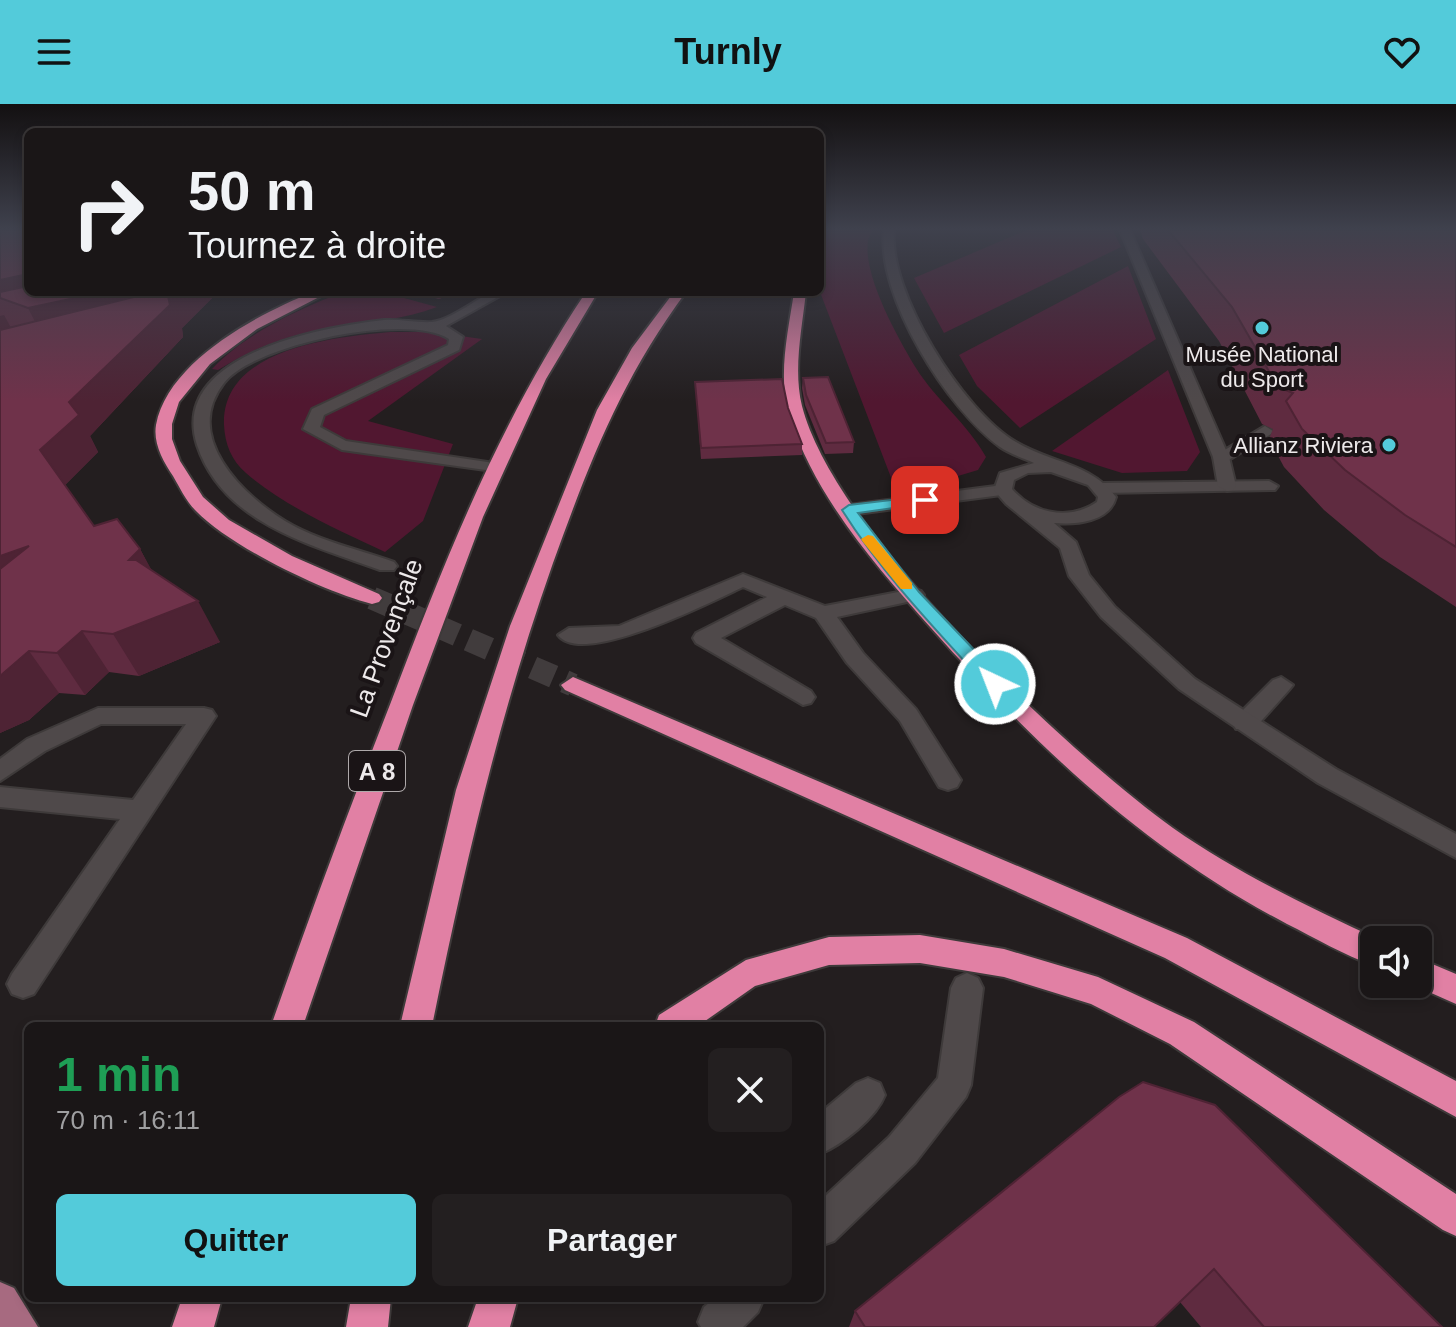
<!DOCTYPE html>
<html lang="fr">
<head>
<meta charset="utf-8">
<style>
	:root { --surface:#1a1617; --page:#231f20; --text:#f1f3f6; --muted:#9f9fa1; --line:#383536; --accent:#53cbda }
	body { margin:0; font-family:Helvetica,sans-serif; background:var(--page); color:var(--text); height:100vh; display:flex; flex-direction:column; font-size:30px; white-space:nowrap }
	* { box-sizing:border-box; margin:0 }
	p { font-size:26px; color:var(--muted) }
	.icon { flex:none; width:44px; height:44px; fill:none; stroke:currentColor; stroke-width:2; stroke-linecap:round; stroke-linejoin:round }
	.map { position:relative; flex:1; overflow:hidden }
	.sheet { position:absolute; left:24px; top:918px; width:800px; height:280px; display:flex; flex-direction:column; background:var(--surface); border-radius:12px; box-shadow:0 4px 12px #0003,0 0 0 2px var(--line) }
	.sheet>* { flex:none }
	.top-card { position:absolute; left:24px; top:24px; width:800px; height:168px; border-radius:12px; box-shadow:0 4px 12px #0003,0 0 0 2px var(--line); background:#1a1617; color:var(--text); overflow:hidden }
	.tools { position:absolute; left:1360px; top:822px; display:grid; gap:16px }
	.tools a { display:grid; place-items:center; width:72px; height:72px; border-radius:12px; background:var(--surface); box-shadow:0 4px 12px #0003,0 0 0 2px var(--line); font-size:40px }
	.pin { position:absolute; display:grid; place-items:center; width:68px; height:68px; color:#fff; margin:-34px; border-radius:16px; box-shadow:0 4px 12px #0006 }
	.me { position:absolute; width:88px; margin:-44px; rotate:317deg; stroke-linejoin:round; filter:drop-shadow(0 0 6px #0008) }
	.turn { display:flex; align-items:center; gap:28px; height:168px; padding:0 32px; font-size:36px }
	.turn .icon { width:104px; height:104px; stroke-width:2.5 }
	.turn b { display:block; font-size:56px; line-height:68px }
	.round { display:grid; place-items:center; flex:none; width:84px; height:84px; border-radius:12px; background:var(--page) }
	.headline { display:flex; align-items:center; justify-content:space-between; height:136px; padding:0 32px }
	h1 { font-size:48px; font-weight:600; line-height:60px; color:#1e9e55 }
	.primary-button { display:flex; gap:16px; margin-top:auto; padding:16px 32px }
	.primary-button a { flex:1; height:92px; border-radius:12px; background:var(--accent); color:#111; font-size:32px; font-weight:600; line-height:92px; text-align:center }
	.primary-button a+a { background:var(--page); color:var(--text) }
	header { display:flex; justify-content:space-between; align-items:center; height:104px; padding:0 32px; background:var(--accent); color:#111; font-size:36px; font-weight:600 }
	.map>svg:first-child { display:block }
</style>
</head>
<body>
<header><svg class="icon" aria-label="menu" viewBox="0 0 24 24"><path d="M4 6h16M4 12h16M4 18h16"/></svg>Turnly<svg class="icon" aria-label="heart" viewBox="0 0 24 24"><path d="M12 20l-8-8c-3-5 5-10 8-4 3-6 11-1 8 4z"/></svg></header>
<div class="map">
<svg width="1456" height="1223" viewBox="0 0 1456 1223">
	<rect width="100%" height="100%" fill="#231e1f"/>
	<path fill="#511730" d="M825,126H872C853,156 899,236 916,264C936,296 967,319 986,353L978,366L928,381L895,384L820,188L821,139Z
		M1027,126H1113L1121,143L944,229L914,174Z
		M1128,162L1156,235L1020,324L977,282L959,251Z
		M343,188H398L393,191L437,203C404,216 369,217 334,223C292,230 254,243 218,266L212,265C246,229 297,206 343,188Z
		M390,228H432L482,235L368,317L453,340L423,417L385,448C340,427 284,402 246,369C231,356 225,340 224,321C221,244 335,233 390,228Z
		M1168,266L1200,348L1187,367L1122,369L1052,347Z"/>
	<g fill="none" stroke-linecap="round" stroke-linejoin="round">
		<path stroke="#413c3d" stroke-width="23" stroke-dasharray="23 12" stroke-linecap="butt" d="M372,494L573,581"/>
		<defs>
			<path id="lane" d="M492,188H507L446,222L463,233L459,246L324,311L320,323L346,337L494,359L500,360V368L342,346L303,325L312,305L448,241L449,235C408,208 254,240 224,279C182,333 242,390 285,417C318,437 358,445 394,458L397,462L394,466H380C312,441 223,420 197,341C168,250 324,223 384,216C400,215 417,219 432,218C450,216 475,196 492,188Z
				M1265,322L1273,327L1271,330L1227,357H1215L1213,353Z
				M1269,377L1278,382L1275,386L1102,389L1093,384L1102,379Z
				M1003,381L1012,386L1009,390L849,411L840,406L849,401Z
				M743,470L825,502L914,485L921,487L924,491L921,495L837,513L863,549L916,605L961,676L957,683L948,686L939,683L900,617L847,559L816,514L785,501L721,534L811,587L815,593L811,599L803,601L696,539L693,534L696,529L767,493L743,483C713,497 582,564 558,531L569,524L619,522Z
				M1281,573L1293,581L1289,586L1254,625H1236L1233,619L1236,613L1273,576Z
				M98,604H204L212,606L216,612L34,890L23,894L12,890L7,880L12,870L120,715L0,703V683L133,696L186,620H101L45,647L0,677V655L27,635Z
				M967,869L978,874L983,884L971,981L966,993L915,1059L834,1137L820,1142V1097L889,1033L938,974L951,884L956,874Z
				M868,974L880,979L885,991C876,1014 843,1040 820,1050V1009L856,979Z
				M715,1194H764L758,1208L743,1223H701L698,1218L704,1203Z"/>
			<path id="street" d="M884,126H894C888,188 963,307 1016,338C1051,359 1091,359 1116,393C1110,418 1076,421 1054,419L1076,438L1089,471L1115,503L1195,575L1336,665L1456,730V754L1318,679L1179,585L1101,513L1069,472L1060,444L1006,400L994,386L1000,369L1034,359C1023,354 1010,350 1000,343C947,305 876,192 884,126ZM1051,368L1088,381L1098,393L1097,398C1069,417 1034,410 1012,385L1014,376L1028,369Z
				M1120,126H1130L1229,353L1236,382L1233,386L1227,387L1218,382L1213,353Z"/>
			<path id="primary" d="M0,1178L14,1184L38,1223H0Z"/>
			<path id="highway" d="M313,188H329L257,225L210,260L179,298L172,320V335L180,357L203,393L229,416L292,452L379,490L382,494L379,498L372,500C324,488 231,443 196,407C186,397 180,384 173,372C163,357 153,339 156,321C168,257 258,210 313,188Z
				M586,188H598L546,275L483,413L413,601L303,922H271C309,813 349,705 391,598C445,455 501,315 586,188Z
				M674,188H686C621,276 590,357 553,459C498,615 465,761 432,922H400L456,686L510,522L597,306L632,244Z
				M794,188H806C802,225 793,265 802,302C835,430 1065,646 1173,724C1237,769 1309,803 1380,836H1374V862C1344,851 1315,834 1287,820C1144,745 1037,643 931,524C876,462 816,394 790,314C777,273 788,229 794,188Z
				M573,573L1187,834L1456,977V1013L1165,854L565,586L561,581Z
				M920,831L1004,845L1098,873L1194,918L1456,1090V1132L1443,1126L1170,940L1091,900L1004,873L920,859L829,861L755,882L698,922H655L659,911L746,856L829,833Z
				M1418,854L1456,870V900L1411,880H1418Z
				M182,1194H222L214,1223H172Z
				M351,1194H391L388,1223H346Z
				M478,1194H518L510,1223H468Z"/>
		</defs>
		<use href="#lane" stroke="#3e3a3a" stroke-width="4"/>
		<use href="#street" stroke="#3e3a3a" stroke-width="4"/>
		<use href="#primary" stroke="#3e3a3a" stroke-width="4"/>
		<use href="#highway" stroke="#3e3a3a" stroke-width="4"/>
		<use href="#lane" fill="#4f494a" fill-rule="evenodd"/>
		<use href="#street" fill="#4f494a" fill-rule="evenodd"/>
		<use href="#primary" fill="#a76a80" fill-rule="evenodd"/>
		<use href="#highway" fill="#e180a4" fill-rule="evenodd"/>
	</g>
	<path fill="#5f2b40" d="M0,126L28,188H218L182,224L183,233L90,332L98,348L65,381L94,422L140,445L151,466L220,538L139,572L109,568L85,591L59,589L29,616L0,629Z
		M1140,126H1456V503L1380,453L1324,406L1284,363L1269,335L1273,325L1262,320L1219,237L1143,135Z
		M411,188H457L439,195Z
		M507,188H540L533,194L508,191Z
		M803,274L854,338L853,349L825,350L805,301L802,284Z
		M696,288L788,304L802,340V351L701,355Z
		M1119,993L1442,1223H1201L1180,1198L1154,1223H849L855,1207Z"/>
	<path fill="#4e2334" d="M28,170V188L0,194V176Z
		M103,188H155L168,192L172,188H218L182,224L183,233L90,332L98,348L62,384L40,346L69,298L45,237L28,204Z
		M437,188H457L439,195Z
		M532,188H540L533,194Z
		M4,211L22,244L0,250V212Z
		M29,442L0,502V452Z
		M140,445L162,485L129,456Z
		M198,497L220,538L139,572L113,530Z
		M82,527L109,568L85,591L57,549Z
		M29,547L59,589L29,616L0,629V572Z"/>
	<path fill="#6f324a" stroke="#4e2334" stroke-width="2" d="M0,126H28V170L0,176Z
		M1168,126H1456V443L1405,411L1345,366L1302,325L1286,297L1293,289L1278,283L1232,203Z
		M28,182V188H103L28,204L0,194V188Z
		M154,188H172L168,192L170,201L69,298L79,311L40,346L94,422L117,415L140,445L129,456H136L198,497L113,530L82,527L57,549L29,547L0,572V465L29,442L0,452V226Z
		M828,273L854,338L826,339L806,291L803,274Z
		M782,275L788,304L802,340L701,344L695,278Z
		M1143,978L1215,1001L1442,1223H1264L1214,1165L1154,1223H865L855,1207L1119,993Z"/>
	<linearGradient id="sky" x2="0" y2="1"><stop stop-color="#131011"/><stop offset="0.42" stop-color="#3f414d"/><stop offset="1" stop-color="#3f414d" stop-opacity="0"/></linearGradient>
	<rect width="1456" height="297" fill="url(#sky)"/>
	<path fill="#53cbda" stroke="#36848e" stroke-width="2" d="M925,392L929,393V399L858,409L919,488L1002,575V584H989C937,527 883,471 842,406L849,401Z"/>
	<path fill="#f59e0b" d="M868,431L873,432L912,479V485H901L863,438L861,435Z"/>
	<g fill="#53cbda" stroke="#1a1416" stroke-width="3">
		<circle cx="1262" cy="224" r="8"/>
		<circle cx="1389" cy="341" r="8"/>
	</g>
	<g text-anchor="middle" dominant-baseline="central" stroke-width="8" stroke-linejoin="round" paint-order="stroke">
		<g font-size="22" fill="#ede9ea" stroke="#1a1416">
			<text x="1262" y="250">Musée National<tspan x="1262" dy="25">du Sport</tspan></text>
			<text x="1373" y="341" text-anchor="end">Allianz Riviera</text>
		</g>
		<rect fill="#1a1416" stroke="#aea9aa" stroke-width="2" x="349" y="647" width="56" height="40" rx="6"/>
		<g font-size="24" font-weight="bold" fill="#ede9ea">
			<text x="377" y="667">A 8</text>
		</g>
		<g font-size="26" fill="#ede9ea" stroke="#1a1416">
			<text transform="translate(386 534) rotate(-70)">La Provençale</text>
		</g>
	</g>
</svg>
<div class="tools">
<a><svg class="icon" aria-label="sound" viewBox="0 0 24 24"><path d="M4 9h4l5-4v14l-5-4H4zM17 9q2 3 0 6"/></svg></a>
</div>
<div class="pin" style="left:925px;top:396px;background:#d93025"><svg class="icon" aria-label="arrive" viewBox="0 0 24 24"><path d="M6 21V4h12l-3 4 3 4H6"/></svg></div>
<svg class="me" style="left:995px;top:580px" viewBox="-20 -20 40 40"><circle r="17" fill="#53cbda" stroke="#fff" stroke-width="3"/><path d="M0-11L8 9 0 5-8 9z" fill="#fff"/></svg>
<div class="top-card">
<div class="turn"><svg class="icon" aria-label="right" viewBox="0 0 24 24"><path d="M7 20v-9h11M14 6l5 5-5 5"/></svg><div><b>50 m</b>Tournez à droite</div></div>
</div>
<section class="sheet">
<div class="headline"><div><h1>1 min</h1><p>70 m · 16:11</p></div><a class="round"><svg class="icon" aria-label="close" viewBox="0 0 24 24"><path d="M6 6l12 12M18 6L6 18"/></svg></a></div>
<div class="primary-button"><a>Quitter</a><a>Partager</a></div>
</section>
</div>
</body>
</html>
